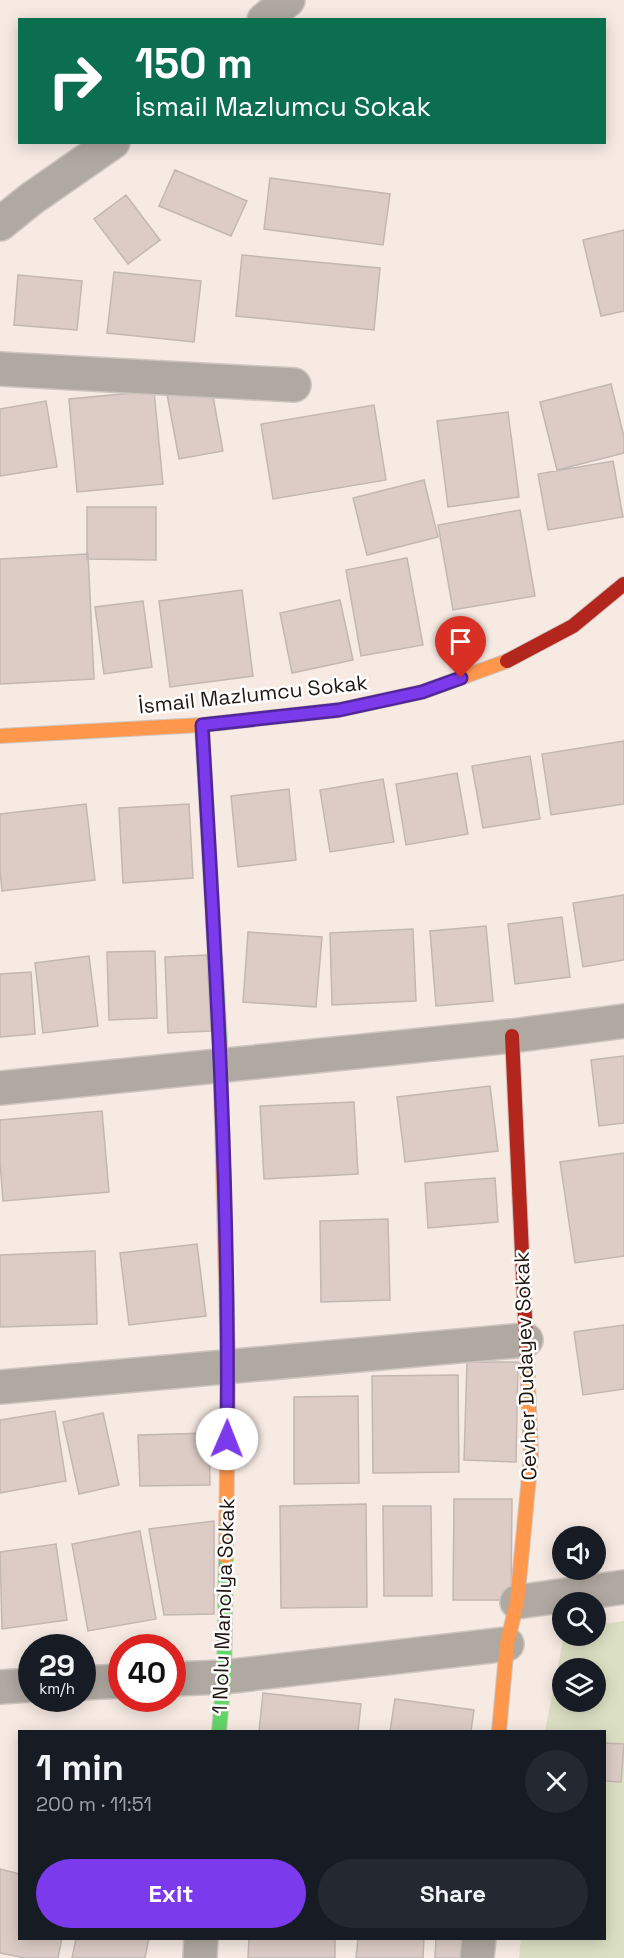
<!DOCTYPE html>
<html lang="en">
<head>
<meta charset="utf-8">
<style>
	:root { --surface:#171b24; --page:#242831; --text:#f1f3f6; --muted:#9ea1a6; --accent:#7c3aed }
	body { margin:0; font-family:"Space Grotesk",sans-serif; background:var(--page); color:var(--text); height:100vh; display:flex; flex-direction:column; font-size:22px; white-space:nowrap }
	* { box-sizing:border-box; margin:0 }
	p { font-size:20px; color:var(--muted) }
	.icon { flex:none; width:33px; height:33px; fill:none; stroke:currentColor; stroke-width:2; stroke-linecap:round; stroke-linejoin:round }
	.map { position:relative; flex:1; overflow:hidden }
	.drawer { position:absolute; left:18px; top:1730px; width:588px; height:210px; display:flex; flex-direction:column; background:var(--surface); border-radius:0px; box-shadow:0 3px 15px #0003 }
	.drawer>* { flex:none }
	.banner { position:absolute; left:18px; top:18px; width:588px; height:126px; border-radius:0px; box-shadow:0 3px 15px #0003; background:#0b6e4f; color:#fff; overflow:hidden }
	.fabs { position:absolute; left:552px; top:1526px; display:grid; gap:12px }
	.fabs a { display:grid; place-items:center; width:54px; height:54px; border-radius:50%; background:var(--surface); box-shadow:0 3px 15px #0003; font-size:30px }
	.speed { position:absolute; left:18px; top:1634px; display:flex; gap:12px; font-size:30px; font-weight:700; text-align:center }
	.speed>* { display:grid; place-content:center; width:78px; height:78px; border-radius:50%; background:var(--surface); box-shadow:0 3px 15px #0003; line-height:1 }
	.speed small { font-size:15px; font-weight:400 }
	.speed .limit { border:9px solid #d22; background:#fff; color:#111 }
	.pin { position:absolute; display:grid; place-items:center; width:51px; height:51px; color:#fff; margin:-62px -26px; border-radius:50% 50% 50% 0; rotate:-45deg; box-shadow:0 0 6px #0007 }
	.pin .icon { rotate:45deg }
	.me { position:absolute; width:66px; margin:-33px; rotate:1deg; stroke-linejoin:round; filter:drop-shadow(0 0 4px #0008) }
	.turn { display:flex; align-items:center; gap:21px; height:126px; padding:0 18px; font-size:27px }
	.turn .icon { width:78px; height:78px; stroke-width:2.5 }
	.turn b { display:block; font-size:42px; line-height:51px }
	.round { display:grid; place-items:center; flex:none; width:63px; height:63px; border-radius:32px; background:var(--page) }
	.headline { display:flex; align-items:center; justify-content:space-between; height:102px; padding:0 18px }
	h1 { font-size:36px; font-weight:700; line-height:45px }
	.action { display:flex; gap:12px; margin-top:auto; padding:12px 18px }
	.action a { flex:1; height:69px; border-radius:36px; background:var(--accent); color:#fff; font-size:24px; font-weight:700; line-height:69px; text-align:center }
	.action a+a { background:var(--page); color:var(--text) }
	.map>svg:first-child { display:block }
</style>
</head>
<body>
<div class="map">
<svg width="624" height="1958" viewBox="0 0 624 1958">
	<rect width="100%" height="100%" fill="#f6eae2"/>
	<path fill="#dce0c3" fill-rule="evenodd" d="M624,1621V1958H519L521,1938H604L605,1781L623,1744L605,1743L604,1731H545L564,1635H596V1625ZM562,1668H596V1701H562Z"/>
	<path fill="#dcccc5" stroke="#c3b7b2" stroke-width="1.5" d="M175,170L247,201L231,236L159,206Z
		M270,178L390,194L383,245L264,229Z
		M126,195L160,240L128,264L94,219Z
		M624,230V311L601,316L583,240Z
		M242,255L380,268L374,330L236,316Z
		M114,272L201,281L194,342L107,333Z
		M18,275L82,281L77,330L14,325Z
		M611,384L624,437V453L557,470L540,402Z
		M211,386L223,451L179,459L167,394Z
		M154,391L163,484L77,492L69,399Z
		M46,401L57,467L0,476V409Z
		M374,405L386,480L273,499L261,424Z
		M508,412L519,497L448,507L437,421Z
		M613,461L623,517L548,530L538,474Z
		M424,480L438,537L367,555L353,498Z
		M87,507H156V560L87,559Z
		M520,510L535,596L453,610L438,525Z
		M88,554L94,679L0,684V559Z
		M407,558L423,645L361,656L346,570Z
		M242,590L253,676L170,687L159,601Z
		M340,600L353,660L292,673L280,613Z
		M143,601L152,667L104,674L95,607Z
		M624,741V804L551,815L542,754Z
		M530,756L540,819L483,828L472,766Z
		M457,773L468,834L406,845L396,784Z
		M383,779L394,842L330,852L320,790Z
		M289,789L296,860L238,867L231,796Z
		M86,804L95,880L2,891L0,870V814Z
		M189,804L193,878L123,883L119,808Z
		M624,895V960L583,967L573,903Z
		M562,917L570,977L515,984L508,924Z
		M486,926L493,1001L436,1006L430,931Z
		M413,929L416,1001L332,1005L330,933Z
		M248,932L322,937L316,1007L243,1002Z
		M155,951L157,1018L109,1020L107,952Z
		M207,955L211,1031L168,1033L165,957Z
		M89,956L98,1026L43,1033L35,963Z
		M31,972L35,1034L0,1037V974Z
		M624,1056V1123L599,1126L591,1060Z
		M490,1086L498,1151L405,1162L397,1097Z
		M354,1102L358,1174L264,1179L260,1106Z
		M102,1111L109,1192L3,1201L0,1162V1120Z
		M624,1153V1256L575,1263L560,1162Z
		M495,1178L498,1222L428,1228L425,1183Z
		M388,1219L390,1300L321,1302L320,1221Z
		M197,1244L206,1316L129,1325L120,1253Z
		M95,1251L97,1324L0,1327V1255Z
		M624,1325V1389L583,1395L574,1332Z
		M467,1362H518L516,1462L464,1460Z
		M458,1375L459,1472L373,1473L372,1376Z
		M358,1396L359,1483L294,1484V1397Z
		M55,1411L66,1481L0,1493V1420Z
		M103,1413L119,1485L79,1494L63,1422Z
		M209,1433L210,1485L140,1486L138,1435Z
		M454,1499H512L511,1600H453Z
		M366,1504L367,1607L281,1608L280,1506Z
		M383,1506H431L432,1596H384Z
		M214,1521V1614L164,1615L149,1529Z
		M140,1531L156,1619L88,1631L72,1544Z
		M56,1544L67,1620L2,1629L0,1552Z
		M263,1693L361,1704L358,1731H259Z
		M395,1699L474,1710L471,1731H390Z
		M604,1743L624,1744L621,1782L604,1781Z
		M0,1869L20,1874V1938H62L58,1958H25L0,1953Z
		M76,1938H149L145,1958H72Z
		M249,1938H335V1958H248Z
		M358,1938H424L423,1958H356Z
		M436,1938H463L462,1958H435Z"/>
	<g fill="none" stroke-linecap="round" stroke-linejoin="round">
		<defs>
			<path id="street" d="M264,20L288,0
				M0,224L31,199L113,142
				M0,369L294,385
				M0,1088L512,1036L624,1021
				M0,1387L526,1340
				M517,1602L624,1587
				M172,1679L224,1677L507,1644
				M82,1683L122,1681
				M0,1687L32,1685
				M200,1958L201,1938
				M477,1958L479,1938"/>
			<path id="fast" d="M202,725L220,1043
				M219,1731L224,1677L226,1557"/>
			<path id="slow" d="M0,736L202,725L339,710L422,692L507,661
				M220,1043L228,1368L226,1557
				M499,1731L507,1644L517,1602L531,1456L527,1362"/>
			<path id="jam" d="M507,661L573,626L624,584
				M512,1036L527,1362"/>
		</defs>
		<use href="#street" stroke="#cec5be" stroke-width="36"/>
		<use href="#fast" stroke="#cec5be" stroke-width="16"/>
		<use href="#slow" stroke="#cec5be" stroke-width="16"/>
		<use href="#jam" stroke="#cec5be" stroke-width="16"/>
		<use href="#street" stroke="#afa9a1" stroke-width="33"/>
		<use href="#fast" stroke="#63d668" stroke-width="14"/>
		<use href="#slow" stroke="#ff974d" stroke-width="14"/>
		<use href="#jam" stroke="#b3261e" stroke-width="14"/>
	</g>
	<g fill="none" stroke-linecap="round" stroke-linejoin="round">
		<defs>
			<path id="route" d="M227,1439C230,1201 216,963 202,725L339,710L422,692L461,678"/>
		</defs>
		<use href="#route" stroke="#51269a" stroke-width="15"/>
		<use href="#route" stroke="#7c3aed" stroke-width="10"/>
	</g>
	<g text-anchor="middle" dominant-baseline="central" stroke-width="5" stroke-linejoin="round" paint-order="stroke">
		<g font-size="21" fill="#201710" stroke="#fff">
			<text transform="translate(253 694) rotate(-6)">İsmail Mazlumcu Sokak</text>
			<text transform="translate(525 1366) rotate(-92)">Cevher Dudayev Sokak</text>
			<text transform="translate(223 1606) rotate(-88)">1 Nolu Manolya Sokak</text>
		</g>
	</g>
</svg>
<div class="fabs">
<a><svg class="icon" aria-label="sound" viewBox="0 0 24 24"><path d="M4 9h4l5-4v14l-5-4H4zM17 9q2 3 0 6"/></svg></a>
<a><svg class="icon" aria-label="search" viewBox="0 0 24 24"><circle cx="10" cy="10" r="6"/><path d="M15 15l6 6"/></svg></a>
<a><svg class="icon" aria-label="layers" viewBox="0 0 24 24"><path d="M12 4l9 5-9 5-9-5zM3 14l9 5 9-5"/></svg></a>
</div>
<div class="speed"><div>29<small>km/h</small></div><div class="limit">40</div></div>
<div class="pin" style="left:461px;top:678px;background:#d93025"><svg class="icon" aria-label="arrive" viewBox="0 0 24 24"><path d="M6 21V4h12l-3 4 3 4H6"/></svg></div>
<svg class="me" style="left:227px;top:1439px" viewBox="-20 -20 40 40"><circle r="19" fill="#fff"/><path d="M0-13L10 11 0 6-10 11z" fill="#7c3aed"/></svg>
<div class="banner">
<div class="turn"><svg class="icon" aria-label="right" viewBox="0 0 24 24"><path d="M7 20v-9h11M14 6l5 5-5 5"/></svg><div><b>150 m</b>İsmail Mazlumcu Sokak</div></div>
</div>
<section class="drawer">
<div class="headline"><div><h1>1 min</h1><p>200 m · 11:51</p></div><a class="round"><svg class="icon" aria-label="close" viewBox="0 0 24 24"><path d="M6 6l12 12M18 6L6 18"/></svg></a></div>
<div class="action"><a>Exit</a><a>Share</a></div>
</section>
</div>
</body>
</html>
